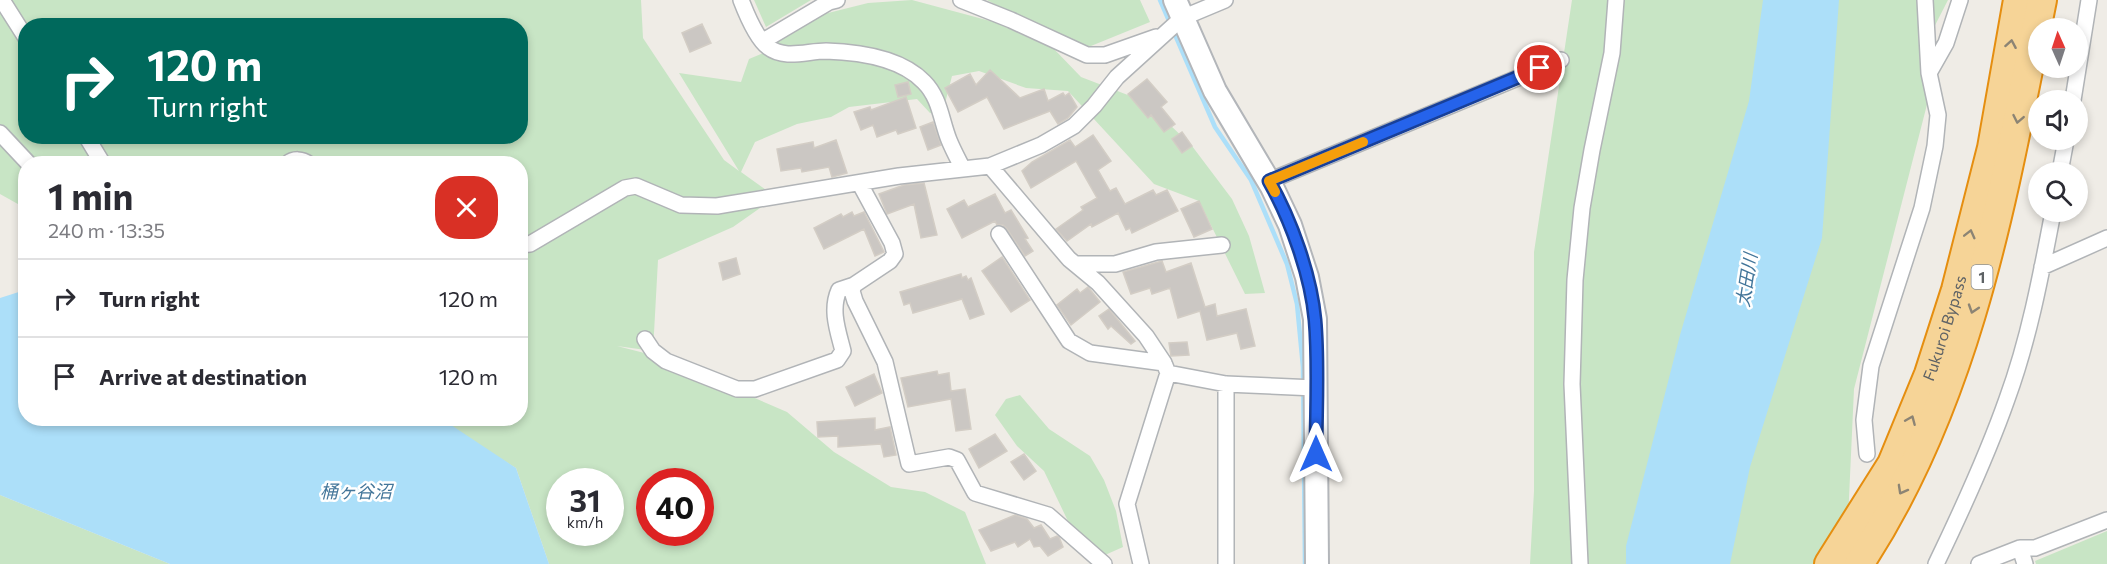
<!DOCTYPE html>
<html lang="en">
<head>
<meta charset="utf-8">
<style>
	:root { --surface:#fff; --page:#f7f7f7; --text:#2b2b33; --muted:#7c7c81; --line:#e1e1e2 }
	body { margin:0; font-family:Commissioner,"Noto Sans JP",sans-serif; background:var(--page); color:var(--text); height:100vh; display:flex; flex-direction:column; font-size:22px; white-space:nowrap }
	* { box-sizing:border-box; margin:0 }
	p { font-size:20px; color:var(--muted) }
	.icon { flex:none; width:33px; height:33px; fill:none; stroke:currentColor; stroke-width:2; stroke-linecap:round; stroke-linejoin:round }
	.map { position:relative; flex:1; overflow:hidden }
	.sheet { position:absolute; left:18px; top:156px; width:510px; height:270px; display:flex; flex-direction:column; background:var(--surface); border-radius:24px; box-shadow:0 3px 9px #0003 }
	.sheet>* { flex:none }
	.hud { position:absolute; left:18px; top:18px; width:510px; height:126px; border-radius:24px; box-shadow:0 3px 9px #0003; background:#00695c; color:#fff; overflow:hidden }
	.needle { width:39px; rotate:357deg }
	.buttons { position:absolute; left:2028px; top:18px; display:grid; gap:12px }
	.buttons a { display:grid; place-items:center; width:60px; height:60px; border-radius:50%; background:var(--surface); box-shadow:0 3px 9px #0003; font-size:30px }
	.speed { position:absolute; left:546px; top:468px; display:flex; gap:12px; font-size:30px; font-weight:700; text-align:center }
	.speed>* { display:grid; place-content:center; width:78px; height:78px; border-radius:50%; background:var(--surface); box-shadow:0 3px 9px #0003; line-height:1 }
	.speed small { font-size:15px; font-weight:400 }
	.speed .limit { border:9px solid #d22; background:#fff; color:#111 }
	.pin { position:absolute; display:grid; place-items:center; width:51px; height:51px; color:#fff; margin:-26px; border:3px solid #fff; border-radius:50%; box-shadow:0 2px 6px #0007 }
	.me { position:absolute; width:66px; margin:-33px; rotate:0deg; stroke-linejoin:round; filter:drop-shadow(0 0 4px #0008) }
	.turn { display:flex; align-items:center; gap:21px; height:126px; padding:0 30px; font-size:27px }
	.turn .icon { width:78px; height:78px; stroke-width:2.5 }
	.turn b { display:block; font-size:42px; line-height:51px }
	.round { display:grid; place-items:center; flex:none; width:63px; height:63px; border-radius:24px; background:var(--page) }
	.head { display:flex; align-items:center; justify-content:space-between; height:102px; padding:0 30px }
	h1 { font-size:36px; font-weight:700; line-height:45px }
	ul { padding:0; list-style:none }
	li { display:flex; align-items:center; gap:18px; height:78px; padding:0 30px; border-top:2px solid var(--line) }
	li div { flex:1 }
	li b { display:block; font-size:22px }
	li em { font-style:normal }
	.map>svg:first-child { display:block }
</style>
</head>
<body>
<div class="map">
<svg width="2107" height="564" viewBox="0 0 2107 564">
	<rect width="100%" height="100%" fill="#efece6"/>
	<path fill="#c8e5c5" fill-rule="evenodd" d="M0,0H641L643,38L724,160L739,171L679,73L741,82L749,59L761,54L777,42L820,15L868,3L912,0L994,22L1054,49L1081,77L1146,102L1192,146L1232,199L1249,236L1265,293L1245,294L1199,201L1154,184L1068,91L1026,88L979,71L952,76L942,115L930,113L917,99L849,107L831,117L797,124L755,142L741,172L776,197L733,227L658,260L653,351L617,346L660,357L787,412L834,452L891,487L925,492L965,512L986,564H549L516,468L435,419L520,418V164H26L25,208L0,194ZM26,26H520V136H26ZM560,482H610V532H560ZM650,482H700V532H650Z
		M754,0H811L766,27Z
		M987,0H1140L1150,22L1086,48L1051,35Z
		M1572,0H1948L1928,39L1932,85L1854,389L1846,564H1530L1534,491V252Z
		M1020,395L1049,429L1090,456L1104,480L1116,511L1123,547L1105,555L1077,540L1044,471L1017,446L995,415L1006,399Z
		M0,495L170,564H0Z
		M2107,531V564H2036L2035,561Z"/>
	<path fill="#acdff9" d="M1763,0H1839L1822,238L1750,467L1730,564H1626V546L1680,335L1749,101Z
		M25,290L26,418L442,419L516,468L549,564H170L0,495V298Z"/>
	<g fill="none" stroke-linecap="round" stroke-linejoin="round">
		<path stroke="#acdff9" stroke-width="4.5" d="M1160,0L1215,127L1251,180L1287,264L1297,304L1303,367L1305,564"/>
	</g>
	<path fill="#cbc7c3" stroke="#d3cdc5" stroke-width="1.5" d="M702,24L711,43L690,52L682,33Z
		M990,70L1020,98L1044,89L1048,101L1063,93L1065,96L1069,93L1077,107L1068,118L1058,124L1050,111L1004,129L987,97L958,112L945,88L970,74L976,85Z
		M1147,79L1167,102L1161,107L1175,124L1164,132L1151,115L1148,118L1128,94Z
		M908,82L911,94L898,97L895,85Z
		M906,97L916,128L898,134L896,130L877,137L873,125L861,130L854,112L870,107L871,110Z
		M933,122L941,145L928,150L920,127Z
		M1182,132L1192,146L1182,153L1172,139Z
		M1093,135L1111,161L1098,170L1110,191L1116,188L1125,204L1153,190L1156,195L1167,190L1178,211L1132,233L1130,228L1126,230L1118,213L1092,227L1091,224L1067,241L1056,229L1083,210L1081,207L1097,198L1076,161L1031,188L1022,171L1032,162L1070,140L1075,147Z
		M836,140L847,173L832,177L829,167L802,172L801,168L781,171L777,149L813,142L814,148Z
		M924,183L937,235L921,238L914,204L887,214L879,194L904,185Z
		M995,194L1005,213L1011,210L1028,238L1025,239L1033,251L1025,256L1007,229L1003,225H997L995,221L962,238L947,209L964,200L968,207Z
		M1199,201L1212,229L1194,237L1181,209Z
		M852,212L854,216L864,212L884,252L875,256L864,229L824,249L814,228L841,214L843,217Z
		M1002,257L1030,300L1011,312L982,271Z
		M736,258L740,274L723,280L719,263Z
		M1162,261L1166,272L1191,263L1205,307L1215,304L1217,316L1246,309L1255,346L1241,349L1237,333L1207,340L1200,311L1178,318L1170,288L1152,294L1150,288L1131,294L1123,272Z
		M961,274L962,278L966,276L968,280L971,278L984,314L970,319L962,299L913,313L910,303L904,305L900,292Z
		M1088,287L1100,302L1071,325L1057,305L1077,289L1080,293Z
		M1109,309L1135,341L1131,344L1111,326L1108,329L1099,316Z
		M1187,342L1189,355L1171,356L1169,343Z
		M937,371L938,375L949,373L951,391L965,389L971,429L956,431L951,399L908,407L901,378Z
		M874,374L882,393L855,406L846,387Z
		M875,418V430L890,427L896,455L884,457L881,444L838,447V436L818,437L817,422Z
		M995,434L1007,451L979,468L969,449Z
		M1024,454L1036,471L1024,480L1011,462Z
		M1015,515L1027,519L1034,528L1041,525L1050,539L1057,536L1059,537L1063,547L1048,556L1040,546L1034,547L1030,539L1018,547L1015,542L991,551L979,530Z"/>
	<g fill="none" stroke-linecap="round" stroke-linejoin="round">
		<defs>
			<path id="street" d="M2,0L26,38
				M741,0C746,13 757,39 768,47C785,60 807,51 826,51C858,52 901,58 924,82C940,98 941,120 949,140C953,150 958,159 963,169
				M961,0L1011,20L1087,55H1105L1156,37
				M763,41L829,2L837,0
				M1929,73L1946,43L1960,0
				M2073,100L2089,0
				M0,133L29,164
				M86,136L103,164
				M287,164C294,158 302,159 309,164
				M990,166L1069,259L1098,283L1146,336L1164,363L1168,373L1127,504L1141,564
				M2060,172L2066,140
				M1269,181L1561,60
				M860,184L892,243L895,254L890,261L854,285L852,291L855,301L885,362L909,464L949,457L957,460L975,493L1048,515L1104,564
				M999,234L1069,341L1090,353L1164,363
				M520,245L530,244L625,188L636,186L681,205L717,206L899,176L990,166L1041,145L1074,126L1094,106L1117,77L1182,18L1225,0
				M1076,264H1115L1156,252L1222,245
				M2042,267L2107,238
				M645,339L653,351L666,361L737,389H755L837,360L843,351C838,331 830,310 839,290L854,285
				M1168,373L1226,384L1315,388
				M1867,454L1864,420L1871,366L1922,208L1935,146L1938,115L1929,73L1925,0
				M2020,548L2025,564
				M1226,564V384
				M1580,564L1572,384L1575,280L1582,208L1592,150L1612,53L1616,0
				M1936,564C1962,510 1987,456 2007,399C2029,339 2041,275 2053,212
				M1979,564L2020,548H2035L2107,520"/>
			<path id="secondary" d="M1175,0L1215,91L1272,187L1290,225L1307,277L1315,319L1317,564"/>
			<g id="highway">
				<path id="s1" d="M1829,564L1892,464L1929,374L1956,290L1992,148L2018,0"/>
				<path d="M1859,564C1970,396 2003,194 2042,0"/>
			</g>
		</defs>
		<use href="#street" stroke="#b1b4b7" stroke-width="18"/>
		<use href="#secondary" stroke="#b3b6ba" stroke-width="26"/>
		<use href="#highway" stroke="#e58e10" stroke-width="32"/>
		<use href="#street" stroke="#fff" stroke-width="15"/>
		<use href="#secondary" stroke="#fff" stroke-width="22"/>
		<use href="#highway" stroke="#f6d497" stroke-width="28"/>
	</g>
	<defs><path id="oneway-chevron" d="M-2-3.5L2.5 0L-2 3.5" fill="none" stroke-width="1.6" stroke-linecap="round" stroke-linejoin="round" transform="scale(1.5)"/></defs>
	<g stroke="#8c8474">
		<use href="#oneway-chevron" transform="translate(2011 44) rotate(-80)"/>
		<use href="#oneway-chevron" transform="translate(2018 119) rotate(101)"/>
		<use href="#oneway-chevron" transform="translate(1970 234) rotate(-76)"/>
		<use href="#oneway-chevron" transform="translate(1973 309) rotate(108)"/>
		<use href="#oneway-chevron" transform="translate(1911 420) rotate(-67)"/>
		<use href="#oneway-chevron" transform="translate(1902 490) rotate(119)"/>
	</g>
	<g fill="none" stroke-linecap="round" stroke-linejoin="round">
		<defs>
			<path id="route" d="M1316,454C1316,410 1319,365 1315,320C1311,275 1291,220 1269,181L1540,68"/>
		</defs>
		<use href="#route" stroke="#184099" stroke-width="15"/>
		<use href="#route" stroke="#2563eb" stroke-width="10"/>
		<path stroke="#f59e0b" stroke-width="10" d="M1275,192L1269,181L1363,142"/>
	</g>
	<g text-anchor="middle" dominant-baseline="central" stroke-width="5" stroke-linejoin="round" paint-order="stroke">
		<rect fill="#fff" stroke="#8e9193" stroke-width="1.5" x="1971.5" y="265" width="21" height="24" rx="4.5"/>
		<g font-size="15" font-weight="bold" fill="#5e6265">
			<text x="1982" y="277">1</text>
		</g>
		<g font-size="16" fill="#5e6265" stroke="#fff">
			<text stroke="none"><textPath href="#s1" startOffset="264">Fukuroi Bypass</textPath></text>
		</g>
		<g font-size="18" font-style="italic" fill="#43769a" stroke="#fff">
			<text transform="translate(1746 280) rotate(-81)">太田川</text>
			<text x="356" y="491">桶ヶ谷沼</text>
		</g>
	</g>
</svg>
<div class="buttons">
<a><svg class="needle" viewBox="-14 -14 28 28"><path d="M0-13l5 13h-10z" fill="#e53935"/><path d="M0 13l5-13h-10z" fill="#7c7c81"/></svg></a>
<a><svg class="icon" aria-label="sound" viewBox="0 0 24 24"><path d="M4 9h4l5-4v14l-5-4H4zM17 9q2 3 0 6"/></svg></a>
<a><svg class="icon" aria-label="search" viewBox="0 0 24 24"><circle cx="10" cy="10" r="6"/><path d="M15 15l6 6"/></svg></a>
</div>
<div class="speed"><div>31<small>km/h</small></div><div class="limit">40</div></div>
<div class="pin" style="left:1540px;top:68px;background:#d93025"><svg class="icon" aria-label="arrive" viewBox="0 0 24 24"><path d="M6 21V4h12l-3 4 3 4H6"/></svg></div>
<svg class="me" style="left:1316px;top:454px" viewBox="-20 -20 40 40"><path d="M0-17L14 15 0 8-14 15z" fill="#2563eb" stroke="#fff" stroke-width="4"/></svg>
<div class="hud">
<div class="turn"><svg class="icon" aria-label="right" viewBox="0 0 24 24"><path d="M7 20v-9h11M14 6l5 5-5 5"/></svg><div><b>120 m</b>Turn right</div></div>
</div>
<section class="sheet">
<div class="head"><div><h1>1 min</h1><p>240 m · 13:35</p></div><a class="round" style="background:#d93025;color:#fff"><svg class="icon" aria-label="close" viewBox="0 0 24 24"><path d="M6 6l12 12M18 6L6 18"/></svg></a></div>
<ul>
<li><svg class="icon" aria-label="right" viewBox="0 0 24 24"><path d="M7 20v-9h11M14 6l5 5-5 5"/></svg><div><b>Turn right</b></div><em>120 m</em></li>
<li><svg class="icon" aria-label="arrive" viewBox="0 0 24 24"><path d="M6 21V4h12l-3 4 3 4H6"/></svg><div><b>Arrive at destination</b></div><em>120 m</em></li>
</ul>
</section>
</div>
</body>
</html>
